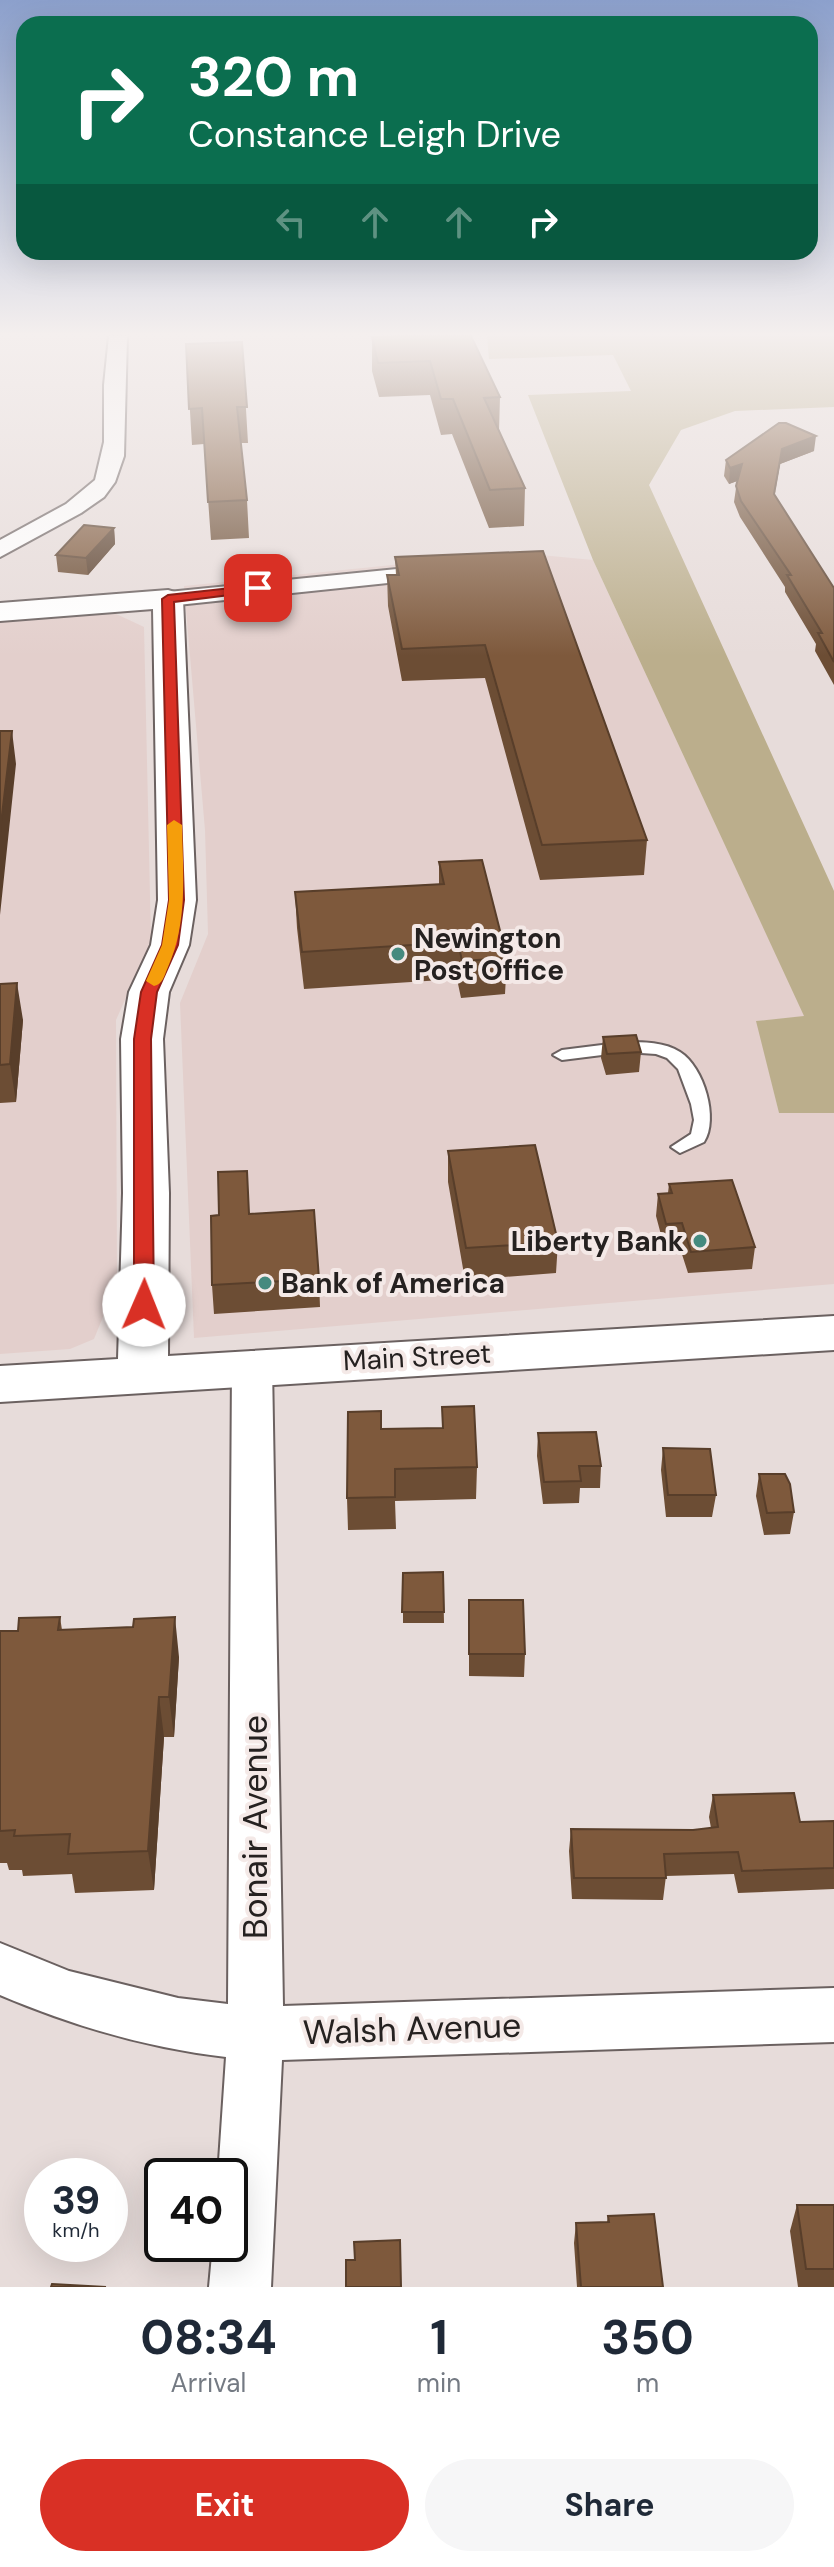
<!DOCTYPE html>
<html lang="en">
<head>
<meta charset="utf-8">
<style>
	:root { --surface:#fff; --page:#f6f6f7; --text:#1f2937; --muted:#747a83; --accent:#d93025 }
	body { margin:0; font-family:"DM Sans",sans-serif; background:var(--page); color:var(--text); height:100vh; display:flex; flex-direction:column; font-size:30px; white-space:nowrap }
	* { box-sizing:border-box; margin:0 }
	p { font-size:26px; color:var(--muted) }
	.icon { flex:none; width:44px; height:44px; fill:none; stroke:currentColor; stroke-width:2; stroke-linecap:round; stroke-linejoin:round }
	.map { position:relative; height:2287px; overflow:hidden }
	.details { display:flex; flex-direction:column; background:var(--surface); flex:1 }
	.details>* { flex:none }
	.banner { position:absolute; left:16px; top:16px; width:802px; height:244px; border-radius:24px; box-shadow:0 8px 32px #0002; background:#0b6e4f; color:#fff; overflow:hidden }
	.speed { position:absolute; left:24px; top:2158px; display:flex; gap:16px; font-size:40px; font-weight:700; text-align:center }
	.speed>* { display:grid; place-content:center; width:104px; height:104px; border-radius:50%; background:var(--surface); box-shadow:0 8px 32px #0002; line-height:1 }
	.speed small { font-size:20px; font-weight:400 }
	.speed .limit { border:4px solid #111; border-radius:12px; background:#fff; color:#111 }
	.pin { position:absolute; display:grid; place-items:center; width:68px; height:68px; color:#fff; margin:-34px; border-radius:16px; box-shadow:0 4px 12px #0006 }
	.me { position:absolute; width:88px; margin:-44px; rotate:1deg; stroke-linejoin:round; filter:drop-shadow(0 0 6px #0008) }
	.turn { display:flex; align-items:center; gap:28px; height:168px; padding:0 40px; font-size:36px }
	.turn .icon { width:104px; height:104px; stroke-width:2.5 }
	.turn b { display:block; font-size:56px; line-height:68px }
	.lanes { display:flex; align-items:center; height:76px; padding:0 40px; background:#0003; justify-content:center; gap:40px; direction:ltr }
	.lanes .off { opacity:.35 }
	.eta { display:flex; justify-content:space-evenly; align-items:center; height:136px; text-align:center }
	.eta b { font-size:48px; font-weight:700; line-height:56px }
	.cta { display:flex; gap:16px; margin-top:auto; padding:16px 40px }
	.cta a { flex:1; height:92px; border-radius:48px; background:var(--accent); color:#fff; font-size:32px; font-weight:700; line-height:92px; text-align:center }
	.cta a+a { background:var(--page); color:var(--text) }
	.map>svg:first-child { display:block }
</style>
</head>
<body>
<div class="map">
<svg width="834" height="2287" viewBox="0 0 834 2287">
	<rect width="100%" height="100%" fill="#e7dcda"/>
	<path fill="#e3cfcc" d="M530,554L593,560L805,1017L757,1021L779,1113H834V1284L194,1338L180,1003L208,934L205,830L184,586L481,556Z
		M112,612L144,627L151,941L116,1020L117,1282L94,1339L70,1349L0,1354V620Z"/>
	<path fill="#bbae8c" d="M487,336H834V407L735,411L681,430L649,485L834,891V1113H779L756,1021L804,1016L593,560L528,395L631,391L613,355L489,359Z"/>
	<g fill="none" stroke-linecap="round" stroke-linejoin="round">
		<defs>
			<path id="lane" d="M626,1042C643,1042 665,1042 680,1052C704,1067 719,1119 704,1142L680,1153L671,1147L691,1134L694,1120L691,1104L678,1069L667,1058L656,1054L626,1052L562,1060L553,1055L562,1050Z"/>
			<path id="street" d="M109,336H127L124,456L115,482L104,497L81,513L0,557V540L66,504L95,480L104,442V385Z
				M437,565L445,567L449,572L445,577L168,606L159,604L156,599L159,594L168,592Z
				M252,1351L266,1356L272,1366L283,2006L834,1988V2042L282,2060L271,2287H209L213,2244H230V2176H218L226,2057C148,2048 73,2026 0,1995V1943L69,1971L178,1998L228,2004L232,1366L238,1356Z"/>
			<path id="secondary" d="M168,590L178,593L183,599L196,900L189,945L169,992L163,1039L169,1193L168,1356L834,1316V1350L0,1402V1366L118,1359L123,1193L121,1039L129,992L151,945L158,900L153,609L0,621V603Z"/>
		</defs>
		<use href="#lane" stroke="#6b6160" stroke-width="4"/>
		<use href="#street" stroke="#6b6160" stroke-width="4"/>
		<use href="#secondary" stroke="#6b6160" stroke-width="4"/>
		<use href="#lane" fill="#fff" fill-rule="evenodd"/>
		<use href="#street" fill="#fff" fill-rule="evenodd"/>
		<use href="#secondary" fill="#fff" fill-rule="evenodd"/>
	</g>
	<path fill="#6c4d34" d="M395,336L500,397L499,431L525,488L524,526L489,528L452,434L441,435L430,395L379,397L372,371V337Z
		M242,342L248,443H241L247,500L249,538L211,540L204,444L192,445L186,344Z
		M814,451L780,464L774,495L834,588V685L815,651L816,644L785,592V587L740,517L734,502L737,481L729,484L724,476L726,460Z
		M114,528L115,544L88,575L58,572L56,555Z
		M543,551L647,840L644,875L540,880L485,678L402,681L388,606L387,575H396L395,557Z
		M439,862L507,958L505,994L461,998L457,979L304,989L297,928L295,892L439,884Z
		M0,984L23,1020L16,1102L0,1103Z
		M603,1037L641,1052L639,1072L606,1075L601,1058Z
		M448,1151L558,1242L556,1273L465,1280L448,1182Z
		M669,1184L755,1247L752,1269L688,1273L679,1245L664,1246L656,1216L658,1194L668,1193Z
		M250,1214L319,1279L320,1307L214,1314L212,1285Z
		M442,1407L477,1467L476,1499L395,1501L396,1529L348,1530L347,1498L381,1429L442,1428Z
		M538,1433L601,1466L600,1488H580L579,1503L543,1504L537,1456Z
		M663,1448L716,1495L712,1517H666L661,1470Z
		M759,1474L794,1512L790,1534L764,1535L756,1496Z
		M443,1572L444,1623H403V1573Z
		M469,1600L525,1654L524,1677L469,1676Z
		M60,1617L62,1630L179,1657L174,1737H164L154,1890L75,1893L72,1874L23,1876L22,1870H9L7,1863H0V1631H18Z
		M713,1795L800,1822L834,1821V1889L738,1893L734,1874L666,1876L663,1900L572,1899L569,1851L571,1829L693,1830L711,1828L709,1817Z
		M797,2205H834V2287H798L790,2231Z
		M608,2216L663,2287H577L574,2243L576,2223L607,2222Z"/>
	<path fill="#583e2a" d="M816,436L814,451L780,464L772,510L782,449Z
		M742,464L740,480L729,484L730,468Z
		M114,528L115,544L88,575L86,558Z
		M12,731L16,764L0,915V832Z
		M17,983L23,1020L16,1102L10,1064Z
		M175,1617L179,1657L174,1737L169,1697Z
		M159,1697L164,1737L154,1890L148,1851Z"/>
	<path fill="#7e593c" stroke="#583e2a" stroke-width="2" d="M395,336H471L500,397L484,398L525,488L490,490L453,399H441L430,361L378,363L372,337Z
		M242,342L247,407H237L247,500L208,502L202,408L189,409L186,344Z
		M779,423H786L816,436L782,449L774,494L834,588V662L818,633H822L787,575H791L741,501L736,486L742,464L730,468L726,460Z
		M84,525L114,528L86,558L56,555Z
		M543,551L647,840L542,845L485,645L402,649L387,575H399L395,557Z
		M0,731H12L0,832Z
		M482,860L507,958L462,961L458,942L302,952L295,892L444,884L439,862Z
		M17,983L10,1064L0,1065V984Z
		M636,1035L641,1052L607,1054L603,1037Z
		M535,1145L558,1242L466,1248L448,1151Z
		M247,1171L249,1214L314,1210L319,1279L212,1285L211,1216L219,1215L218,1172Z
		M732,1180L755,1247L691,1252L682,1223L666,1224L658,1194L672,1193L669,1184Z
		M474,1406L477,1467L395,1469V1497L347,1498L348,1412L381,1411V1429L443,1428L442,1407Z
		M596,1432L601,1466H579L581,1481L544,1482L538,1433Z
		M663,1448L710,1449L716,1495H668Z
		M759,1474H785L790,1484L794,1512L767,1513Z
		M443,1572L444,1612H402L403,1573Z
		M469,1600H523L525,1654H469Z
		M60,1617L58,1630L133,1627L134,1619L175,1617L169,1697H159L148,1851L68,1854L70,1834L14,1836L15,1830L0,1831V1631H18L19,1618Z
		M794,1793L800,1822L834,1821V1868L742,1871L738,1852L664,1854L666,1878H574L571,1829L693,1830L718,1827L713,1795Z
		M797,2205H834V2269H806Z
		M654,2214L663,2287H581L576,2223L609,2222L608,2216Z
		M400,2240L401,2287H346V2260H355L354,2242Z
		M52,2284L106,2287H51Z"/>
	<linearGradient id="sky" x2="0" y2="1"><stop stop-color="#8ca0cc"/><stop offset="0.51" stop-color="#f4efee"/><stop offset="1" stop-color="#f4efee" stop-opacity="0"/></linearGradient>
	<rect width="834" height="656" fill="url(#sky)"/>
	<path fill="#d93025" stroke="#8d1f18" stroke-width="2" d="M258,585L263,586V591L174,602L184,900L178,945L157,992L151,1039L154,1305L144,1312L134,1305V1039L141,992L162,945L169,900L162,599L168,595Z"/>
	<path fill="#f59e0b" d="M174,820L182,825C183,874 188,922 168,967C164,976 163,984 154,986L146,981L162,945L169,900L167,825Z"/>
	<g fill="#458a7f" stroke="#f4e9e7" stroke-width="3">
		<circle cx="398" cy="954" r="8"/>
		<circle cx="700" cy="1241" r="8"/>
		<circle cx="265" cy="1283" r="8"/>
	</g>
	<g text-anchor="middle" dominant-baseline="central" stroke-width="8" stroke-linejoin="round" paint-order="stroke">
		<g font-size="28" font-weight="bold" fill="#252120" stroke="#f4e9e7" text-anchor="start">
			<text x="414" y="938">Newington<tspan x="414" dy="32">Post Office</tspan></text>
			<text x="684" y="1241" text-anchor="end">Liberty Bank</text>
			<text x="281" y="1283">Bank of America</text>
		</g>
		<g font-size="28" fill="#252120" stroke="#f4e9e7">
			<text transform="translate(417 1357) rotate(-3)">Main Street</text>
		</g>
		<g font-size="34" fill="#252120" stroke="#f4e9e7">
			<text transform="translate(255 1827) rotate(-90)">Bonair Avenue</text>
			<text transform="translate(412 2029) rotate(-2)">Walsh Avenue</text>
		</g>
	</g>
</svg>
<div class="speed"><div>39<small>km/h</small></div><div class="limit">40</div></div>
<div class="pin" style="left:258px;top:588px;background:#d93025"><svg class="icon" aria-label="arrive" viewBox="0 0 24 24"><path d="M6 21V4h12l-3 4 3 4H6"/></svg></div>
<svg class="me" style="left:144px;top:1305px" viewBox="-20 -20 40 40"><circle r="19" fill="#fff"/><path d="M0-13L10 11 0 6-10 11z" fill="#d93025"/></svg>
<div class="banner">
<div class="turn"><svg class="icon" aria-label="right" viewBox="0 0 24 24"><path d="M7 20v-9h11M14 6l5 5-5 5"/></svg><div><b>320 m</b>Constance Leigh Drive</div></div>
<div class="lanes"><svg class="icon off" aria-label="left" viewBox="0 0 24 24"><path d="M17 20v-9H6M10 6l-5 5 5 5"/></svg><svg class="icon off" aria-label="ahead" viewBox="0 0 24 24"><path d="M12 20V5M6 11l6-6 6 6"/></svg><svg class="icon off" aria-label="ahead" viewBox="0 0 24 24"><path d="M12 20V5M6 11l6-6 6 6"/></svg><svg class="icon" aria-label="right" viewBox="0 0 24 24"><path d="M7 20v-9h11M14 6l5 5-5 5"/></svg></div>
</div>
</div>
<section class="details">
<div class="eta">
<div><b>08:34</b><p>Arrival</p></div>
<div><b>1</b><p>min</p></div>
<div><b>350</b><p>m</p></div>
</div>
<div class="cta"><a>Exit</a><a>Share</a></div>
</section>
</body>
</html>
